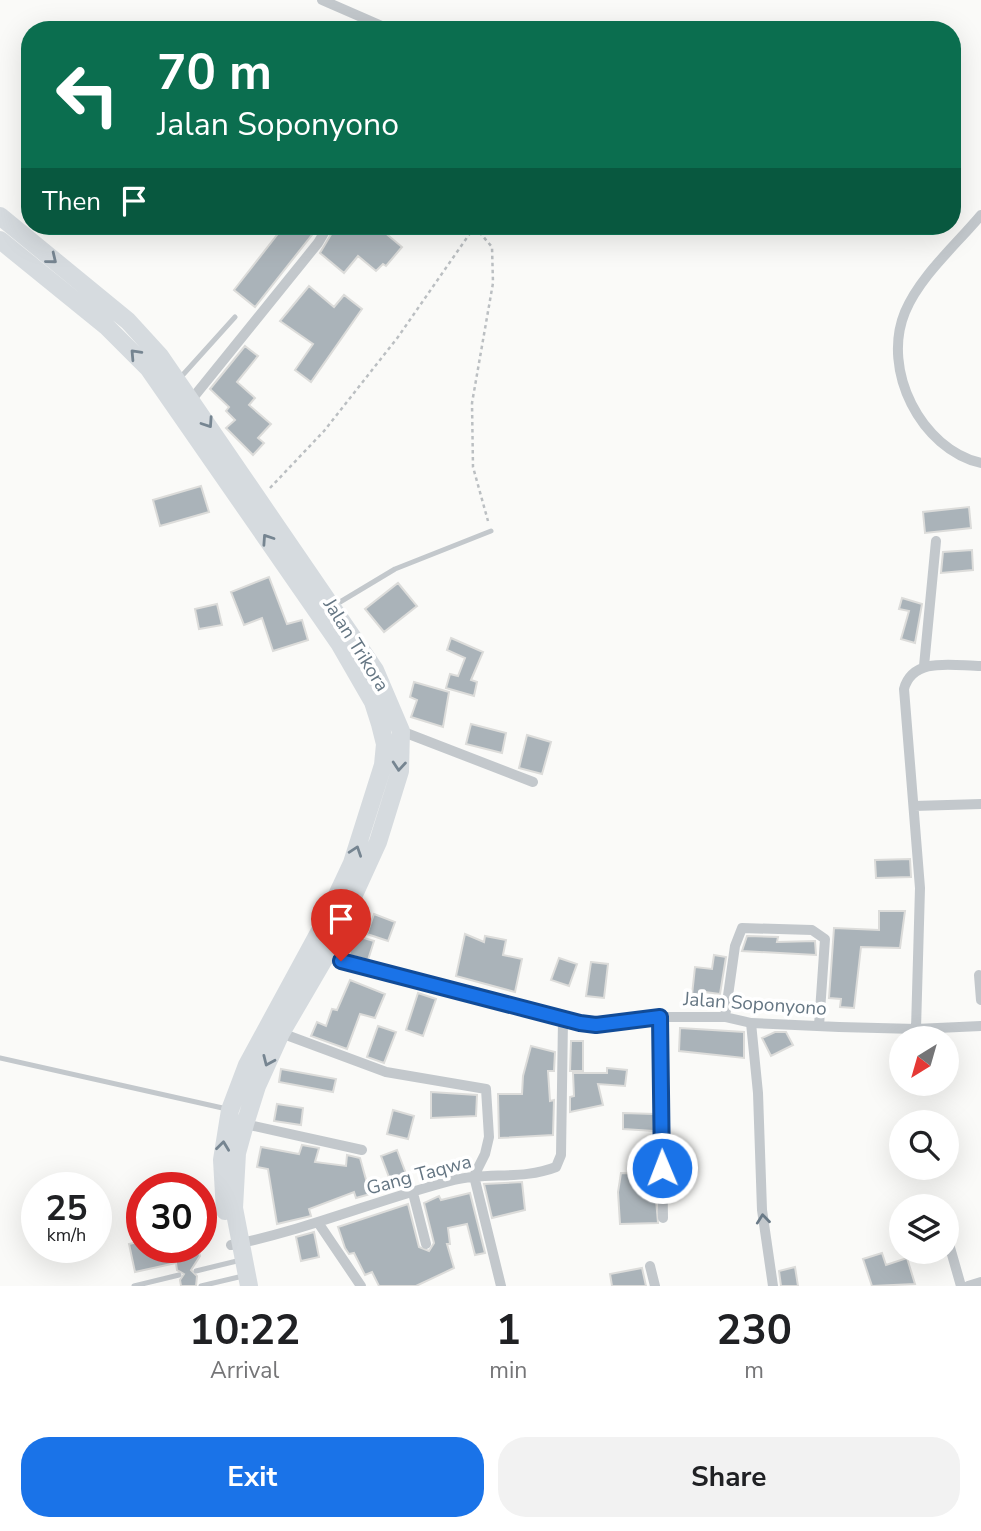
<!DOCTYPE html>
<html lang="en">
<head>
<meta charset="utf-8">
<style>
	:root { --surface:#fff; --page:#f2f2f2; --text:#202124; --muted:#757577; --accent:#1a73e8 }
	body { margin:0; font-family:"Nunito Sans",sans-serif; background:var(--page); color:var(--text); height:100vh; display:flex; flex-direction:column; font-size:26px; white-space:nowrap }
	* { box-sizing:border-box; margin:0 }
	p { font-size:23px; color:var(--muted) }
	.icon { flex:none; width:38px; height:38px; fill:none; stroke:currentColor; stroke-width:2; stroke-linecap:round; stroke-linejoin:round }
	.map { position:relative; height:1286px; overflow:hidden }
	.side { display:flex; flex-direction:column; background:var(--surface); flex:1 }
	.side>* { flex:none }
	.top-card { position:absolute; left:21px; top:21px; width:940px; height:214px; border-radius:28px; box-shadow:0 7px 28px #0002; background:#0b6e4f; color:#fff; overflow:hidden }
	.needle { width:46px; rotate:217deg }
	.tools { position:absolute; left:889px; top:1026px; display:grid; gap:14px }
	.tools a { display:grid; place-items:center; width:70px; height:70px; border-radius:50%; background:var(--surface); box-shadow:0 7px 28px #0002; font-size:35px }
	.speed { position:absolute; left:21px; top:1172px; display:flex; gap:14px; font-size:35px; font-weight:700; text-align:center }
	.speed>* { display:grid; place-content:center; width:91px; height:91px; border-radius:50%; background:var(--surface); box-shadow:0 7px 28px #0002; line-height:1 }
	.speed small { font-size:18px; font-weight:400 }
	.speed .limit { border:10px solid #d22; background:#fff; color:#111 }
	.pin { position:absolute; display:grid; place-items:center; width:60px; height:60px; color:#fff; margin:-72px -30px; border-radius:50% 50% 50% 0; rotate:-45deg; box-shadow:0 0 7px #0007 }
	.pin .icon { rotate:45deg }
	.me { position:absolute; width:77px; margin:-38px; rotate:359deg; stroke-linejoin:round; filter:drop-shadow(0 0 5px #0008) }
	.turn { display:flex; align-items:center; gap:24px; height:147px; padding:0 21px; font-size:32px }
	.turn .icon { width:91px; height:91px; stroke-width:2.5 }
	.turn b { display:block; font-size:49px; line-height:60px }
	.then { display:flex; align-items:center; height:66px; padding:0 21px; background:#0003; gap:14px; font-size:26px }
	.eta { display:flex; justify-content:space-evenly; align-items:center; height:119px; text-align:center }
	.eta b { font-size:42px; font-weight:700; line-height:49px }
	.action { display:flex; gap:14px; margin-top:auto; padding:14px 21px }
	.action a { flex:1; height:80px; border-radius:28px; background:var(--accent); color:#fff; font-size:28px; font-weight:700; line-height:80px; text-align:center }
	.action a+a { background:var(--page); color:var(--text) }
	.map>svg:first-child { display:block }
</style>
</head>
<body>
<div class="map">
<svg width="981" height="1286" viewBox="0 0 981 1286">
	<rect width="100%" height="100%" fill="#fafaf8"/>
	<path fill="#aab3b9" stroke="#dcdcda" stroke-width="2" d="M284,226H319L255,307L234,290Z
		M336,226H377L402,247L386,266L383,264L376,271L358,256L344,273L320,253Z
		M309,286L334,307L344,295L362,309L311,382L295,370L313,344L280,321Z
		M245,346L258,356L237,382L255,398L249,405L271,424L258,438L264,443L253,455L226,428L235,420L226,411L229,407L210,389Z
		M201,486L209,512L160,526L153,500Z
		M969,507L971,528L925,533L923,512Z
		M972,550L973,570L941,573L943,552Z
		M269,577L287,624L302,620L308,640L273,651L262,618L244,625L231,592Z
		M398,583L417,606L384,632L365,609Z
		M902,598L922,604L915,643L901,639L909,611L899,609Z
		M217,604L222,625L199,629L195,609Z
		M451,638L483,652L471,680L477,682L474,696L446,688L450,674L458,676L465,658L447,650Z
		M414,682L449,692L443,727L411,717L417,700L410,697Z
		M471,724L506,733L502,753L466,744Z
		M527,735L551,742L542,774L519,768Z
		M910,859L911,877L876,878L875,860Z
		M879,911H905L900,948L861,947L854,1008L840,1007L841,999L829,998L834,928L879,930Z
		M374,914L395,922L388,941L367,934Z
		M465,934L484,942L485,936L506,940L503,955L522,959L515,992L456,976Z
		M354,935L374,941L368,960L349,955Z
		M747,936L778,937L777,942L815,941L816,955L742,951Z
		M714,955L726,957L720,994L704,992V997L692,995L695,967L712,969Z
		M559,958L577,964L569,986L551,980Z
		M591,962L608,964L604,998L586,996Z
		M350,980L385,994L375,1018L360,1014L347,1049L311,1036L317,1022L326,1026L332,1009L337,1010Z
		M418,993L436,999L423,1036L406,1030Z
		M378,1026L396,1032L384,1063L367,1057Z
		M680,1028L744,1032V1058L679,1051Z
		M775,1032H786L793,1045L771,1056L762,1038Z
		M571,1041H583V1071H570Z
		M531,1046L555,1052L554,1071H548L550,1101L554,1100L553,1135L499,1138L498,1094H522L523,1076Z
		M607,1068L627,1070L625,1086L598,1084L603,1105L570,1112V1097L574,1096L573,1073H607Z
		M281,1069L336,1079L333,1092L279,1082Z
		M431,1092L477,1095L476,1116L431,1118Z
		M277,1104L303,1108L301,1125L274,1121Z
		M393,1110L414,1116L408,1139L387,1134Z
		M623,1113L654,1114V1131L623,1129Z
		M302,1145L319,1148L315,1162L346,1166L347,1155L360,1158L370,1194L356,1198L354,1192L309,1209L311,1216L277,1224L268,1169L257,1167L261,1147L299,1154Z
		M397,1150L408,1179L392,1185L381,1156Z
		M621,1173L654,1175L658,1223L620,1224L618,1192Z
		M522,1182L525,1210L492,1218L484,1184Z
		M470,1193L485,1253L475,1255L467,1224L448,1228L450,1244H447L454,1268L416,1286H379L372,1272L365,1275L354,1253L349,1254L345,1248L338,1227L408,1204L419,1247L429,1251L434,1243L424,1203L439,1196L441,1200Z
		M314,1232L319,1257L301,1261L296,1237Z
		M142,1241V1248H198L200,1256L191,1270L197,1276L196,1286H181L180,1280L184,1274L177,1270L176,1263L135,1272L129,1244Z
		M882,1253L886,1265L907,1258L915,1284L872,1286L863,1259Z
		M795,1267L798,1286H781L779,1271Z
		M642,1268L646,1286H612L610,1274Z"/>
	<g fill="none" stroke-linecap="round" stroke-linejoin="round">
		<path stroke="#bbbfc2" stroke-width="2.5" stroke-dasharray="3.5 3.5" stroke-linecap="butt" d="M475,227L492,247L493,283L472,403L473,467L488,521
			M270,488L324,431L398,337L475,226"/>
		<path stroke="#c3c8cc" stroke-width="5" d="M180,378L235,317
			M335,605L395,569L491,531
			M0,1058L227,1109
			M196,1271L241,1260
			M134,1286L179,1275
			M201,1286L243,1276"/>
		<path stroke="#c3c8cc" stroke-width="10" d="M322,0L391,30
			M981,215C956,245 920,276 905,312C881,370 921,449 981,463
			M192,399L318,243L328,226
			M924,666L936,541
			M401,731L533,782
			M914,806L981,804
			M326,956L372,972L596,1025L660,1017H725L751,1023L839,1027L916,1029L981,1026
			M979,975L981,1000
			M660,1017L663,1218
			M725,1017L735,946L742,928L812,930L825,939L819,1026
			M751,1023L758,1093L762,1210L773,1286
			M916,1029L920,888L904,689C913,656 954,666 981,666
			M281,1033L386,1072L486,1089L489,1137L485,1154L474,1176L501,1286
			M245,1124L362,1150
			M413,1193L426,1244
			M319,1224L361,1286
			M947,1237L961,1286
			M231,1245C308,1230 379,1199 454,1180C488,1172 523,1180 556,1167L561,1155L563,1019
			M650,1266L655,1286
			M968,1286L981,1282"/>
		<path stroke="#d6dbdf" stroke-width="18" d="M0,216L128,321L160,356L375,670L401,731L400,771L378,842L326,956L281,1033L257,1086L245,1124L237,1153L234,1208L249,1286
			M0,240L106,326L149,369L339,643L373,702L380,724L385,744L383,765L352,863L323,925L247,1065L230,1110L222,1160L225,1211"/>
	</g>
	<defs><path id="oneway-chevron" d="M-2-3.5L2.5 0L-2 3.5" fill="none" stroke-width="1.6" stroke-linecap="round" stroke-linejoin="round" transform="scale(1.75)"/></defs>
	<g stroke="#768591">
		<use href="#oneway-chevron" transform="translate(52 259) rotate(39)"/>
		<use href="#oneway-chevron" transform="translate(135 354) rotate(-133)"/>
		<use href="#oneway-chevron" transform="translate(208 423) rotate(56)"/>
		<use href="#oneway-chevron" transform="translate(267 539) rotate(-124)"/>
		<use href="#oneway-chevron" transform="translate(399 766) rotate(95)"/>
		<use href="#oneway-chevron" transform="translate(356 851) rotate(-71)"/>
		<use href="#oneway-chevron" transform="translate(268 1061) rotate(114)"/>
		<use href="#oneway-chevron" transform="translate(223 1146) rotate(-83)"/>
	</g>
	<use stroke="#6a7a87" href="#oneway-chevron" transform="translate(763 1219) rotate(-96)"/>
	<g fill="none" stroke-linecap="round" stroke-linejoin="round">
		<defs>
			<path id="route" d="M341,961L580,1023L596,1025L660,1017L662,1168"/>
		</defs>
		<use href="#route" stroke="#114b97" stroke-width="18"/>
		<use href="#route" stroke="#1a73e8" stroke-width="12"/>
	</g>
	<g text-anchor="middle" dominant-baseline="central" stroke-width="7" stroke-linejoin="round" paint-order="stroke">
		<g font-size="19" fill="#657683" stroke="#fff">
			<text transform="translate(356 645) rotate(58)">Jalan Trikora</text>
			<text transform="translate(755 1004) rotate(4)">Jalan Soponyono</text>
			<text transform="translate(419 1175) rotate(-15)">Gang Taqwa</text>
		</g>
	</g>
</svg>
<div class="tools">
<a><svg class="needle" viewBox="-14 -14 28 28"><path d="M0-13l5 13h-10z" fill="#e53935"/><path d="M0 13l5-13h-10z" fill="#757577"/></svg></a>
<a><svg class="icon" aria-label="search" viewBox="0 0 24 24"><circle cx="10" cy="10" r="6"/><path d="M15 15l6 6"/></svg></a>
<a><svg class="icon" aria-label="layers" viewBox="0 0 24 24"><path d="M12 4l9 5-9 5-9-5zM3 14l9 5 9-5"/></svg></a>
</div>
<div class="speed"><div>25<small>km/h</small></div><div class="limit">30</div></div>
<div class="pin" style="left:341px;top:961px;background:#d93025"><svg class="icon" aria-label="arrive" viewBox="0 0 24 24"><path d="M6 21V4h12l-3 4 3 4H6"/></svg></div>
<svg class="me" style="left:662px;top:1168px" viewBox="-20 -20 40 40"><circle r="17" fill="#1a73e8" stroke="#fff" stroke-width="3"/><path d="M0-11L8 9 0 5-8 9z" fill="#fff"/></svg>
<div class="top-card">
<div class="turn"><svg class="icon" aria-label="left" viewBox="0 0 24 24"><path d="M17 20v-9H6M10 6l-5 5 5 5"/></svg><div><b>70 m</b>Jalan Soponyono</div></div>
<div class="then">Then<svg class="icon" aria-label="arrive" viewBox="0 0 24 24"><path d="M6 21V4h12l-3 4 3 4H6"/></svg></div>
</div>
</div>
<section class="side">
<div class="eta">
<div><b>10:22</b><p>Arrival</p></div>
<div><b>1</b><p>min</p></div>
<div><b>230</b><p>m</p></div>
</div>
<div class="action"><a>Exit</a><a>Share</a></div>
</section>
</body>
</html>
